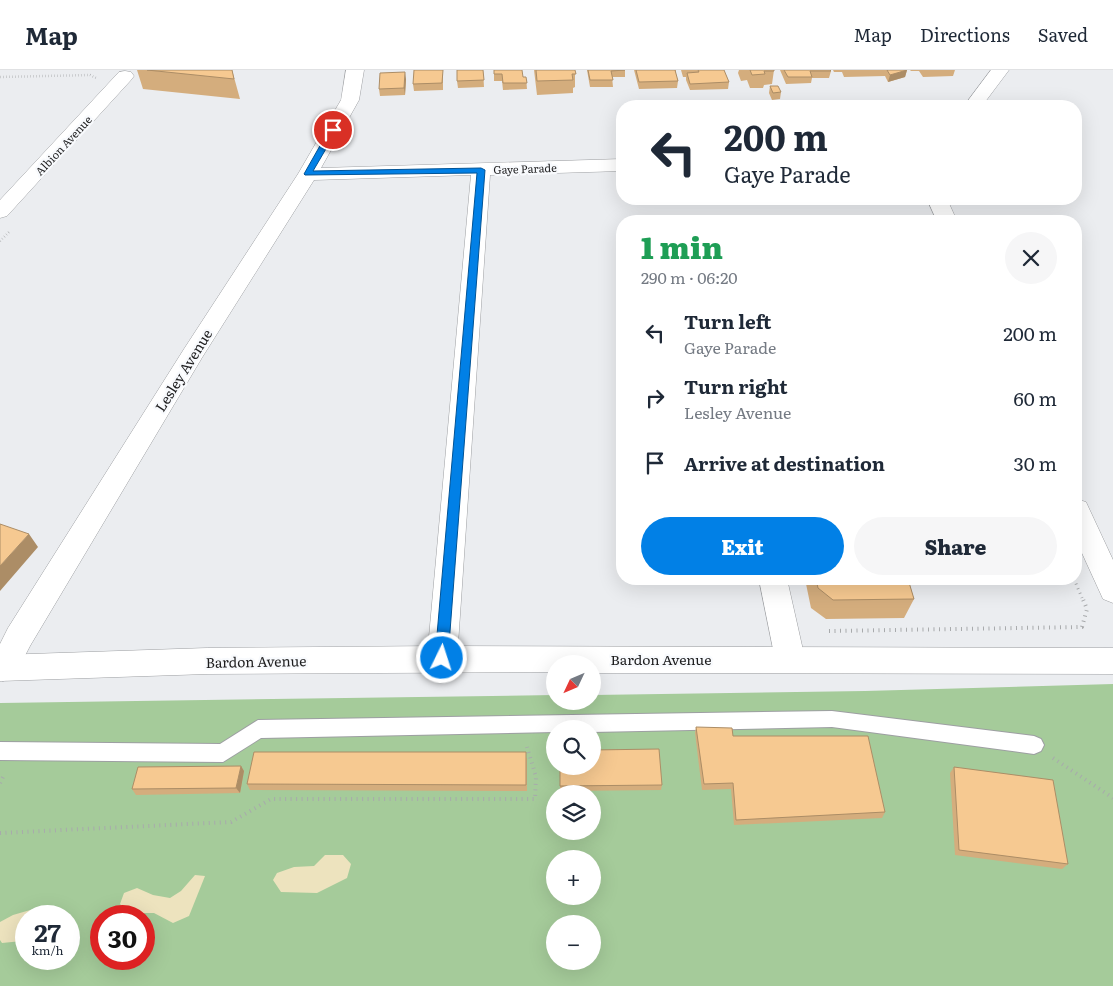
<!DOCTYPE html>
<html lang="en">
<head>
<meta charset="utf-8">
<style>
	:root { --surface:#fff; --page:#f6f6f7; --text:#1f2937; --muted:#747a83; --line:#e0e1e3; --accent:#0180e6 }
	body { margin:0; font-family:Literata,serif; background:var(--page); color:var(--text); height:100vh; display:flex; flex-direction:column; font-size:19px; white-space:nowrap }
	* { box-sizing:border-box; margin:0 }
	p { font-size:16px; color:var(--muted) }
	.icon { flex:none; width:28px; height:28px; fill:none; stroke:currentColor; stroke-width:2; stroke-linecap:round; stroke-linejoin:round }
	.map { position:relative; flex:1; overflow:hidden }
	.sheet { position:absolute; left:616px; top:145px; width:466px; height:370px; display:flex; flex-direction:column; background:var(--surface); border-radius:20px; box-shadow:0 5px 20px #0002 }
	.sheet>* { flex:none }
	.guide { position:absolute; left:616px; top:30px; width:466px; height:105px; border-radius:20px; box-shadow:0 5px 20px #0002; background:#fff; color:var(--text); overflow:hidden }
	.needle { width:32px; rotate:226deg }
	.controls { position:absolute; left:546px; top:585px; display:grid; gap:10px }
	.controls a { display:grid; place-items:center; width:55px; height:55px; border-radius:50%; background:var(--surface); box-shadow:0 5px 20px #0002; font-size:25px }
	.speed { position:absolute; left:15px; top:835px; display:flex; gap:10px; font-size:25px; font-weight:700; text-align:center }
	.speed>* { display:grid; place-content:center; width:65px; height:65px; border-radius:50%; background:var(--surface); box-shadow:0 5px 20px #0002; line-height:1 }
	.speed small { font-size:12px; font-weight:400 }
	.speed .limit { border:8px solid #d22; background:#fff; color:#111 }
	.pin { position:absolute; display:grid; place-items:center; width:42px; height:42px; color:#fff; margin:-21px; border:2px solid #fff; border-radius:50%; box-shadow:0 1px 5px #0007 }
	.me { position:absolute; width:55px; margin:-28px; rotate:4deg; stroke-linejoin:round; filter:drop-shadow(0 0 4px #0008) }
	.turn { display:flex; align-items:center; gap:18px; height:105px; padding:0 25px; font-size:22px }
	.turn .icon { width:65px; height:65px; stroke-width:2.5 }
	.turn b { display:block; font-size:35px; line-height:42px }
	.round { display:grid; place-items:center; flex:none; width:52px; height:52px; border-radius:26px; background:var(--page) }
	.summary { display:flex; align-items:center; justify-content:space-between; height:85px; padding:0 25px }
	h1 { font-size:30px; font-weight:800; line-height:38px; color:#1e9e55 }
	.action { display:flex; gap:10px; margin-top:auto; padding:10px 25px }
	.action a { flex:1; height:58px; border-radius:30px; background:var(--accent); color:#fff; font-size:20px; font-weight:800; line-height:58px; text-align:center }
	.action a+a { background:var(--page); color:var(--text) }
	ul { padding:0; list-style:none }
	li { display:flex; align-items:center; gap:15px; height:65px; padding:0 25px }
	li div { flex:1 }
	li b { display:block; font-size:19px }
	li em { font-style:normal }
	header { display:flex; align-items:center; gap:30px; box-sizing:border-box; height:70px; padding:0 25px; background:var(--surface); border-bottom:1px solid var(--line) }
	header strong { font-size:24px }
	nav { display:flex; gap:28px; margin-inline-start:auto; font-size:18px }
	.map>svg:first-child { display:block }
</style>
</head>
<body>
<header>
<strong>Map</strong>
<nav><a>Map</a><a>Directions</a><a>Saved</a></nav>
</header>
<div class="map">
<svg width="1113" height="916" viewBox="0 0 1113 916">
	<rect width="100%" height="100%" fill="#ebedf0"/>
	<path fill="#a5cb9a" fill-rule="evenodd" d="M1113,614V916H0V633L555,625V631H592L593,625L865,621ZM555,659H592V696H555ZM555,724H592V761H555ZM555,789H592V826H555ZM26,846H69V889H26ZM101,846H144V889H101ZM555,854H592V891H555Z"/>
	<path fill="#ede3be" d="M325,785H343L351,794L347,808L317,823L281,822L273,810L277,803L294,797L314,796Z
		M195,805L205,806L189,846L173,853L154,843H129L120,834L124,823L137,818L153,825L170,828L181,821Z
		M44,836L56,844V846H26V886L22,871L2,873L0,870V852L13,845Z"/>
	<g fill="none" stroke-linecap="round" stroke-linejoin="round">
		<defs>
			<path id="lane" d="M832,641L1034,666L1041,669L1044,675L1041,681L1034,684L832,657L592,662V659H555V662L261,668L223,692L0,690V672L220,674L258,650Z"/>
			<path id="street" d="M346,0H364L359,30L321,98L622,89V101L490,105L457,589L453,598L442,602L431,598L427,589L471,105L314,110L203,286L30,576L14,607L3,611L0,610V574L8,558L184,279L298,104L341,30Z
				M991,0H1009L982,36H964Z
				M927,129H947L957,151H937Z
				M1076,429L1086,432L1113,490V533L1103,529L1076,470Z
				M759,509H787L805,589L801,598L790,602L779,598L775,589Z"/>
			<path id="secondary" d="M125,1L131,2L134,6L131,10L7,146L0,148V130L119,2Z
				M442,576L1113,578V604L592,603V594H555V602L207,604L0,611V585L207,578Z"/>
		</defs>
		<use href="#lane" stroke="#9d9fa2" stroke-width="2"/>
		<use href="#street" stroke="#9d9fa2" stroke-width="1"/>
		<use href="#secondary" stroke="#9d9fa2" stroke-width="1"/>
		<path stroke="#a8aaac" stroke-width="2.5" stroke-dasharray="0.5 2.5" stroke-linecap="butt" d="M0,7L90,5L96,8
			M0,171L10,161"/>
		<path stroke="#a8aaac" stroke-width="3" stroke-dasharray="1 4" stroke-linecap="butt" d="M1074,509L1082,528"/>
		<path stroke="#a8aaac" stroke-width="4" stroke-dasharray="1 4.5" stroke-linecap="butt" d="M829,561L1082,557L1087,539L1082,527
			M1053,688L1113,728
			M0,713L4,705
			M0,763L231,752L271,729H535L536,707L527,677"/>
		<use href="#lane" fill="#fff" fill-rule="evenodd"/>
		<use href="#street" fill="#fff" fill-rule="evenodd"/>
		<use href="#secondary" fill="#fff" fill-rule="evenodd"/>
	</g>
	<path fill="#d4ad7d" d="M137,0H232L240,29L143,19Z
		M483,0L484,17L458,18L457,11Z
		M494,0L523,7H526L527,19L503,20L502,11H494Z
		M534,0H575V17L573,18V23L537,25Z
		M587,0H625V7H612L613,17H590Z
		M634,0H676V4L678,11L677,18L639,19Z
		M681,0H724L729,12L728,19L690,20L686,10V7H683Z
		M739,0H774L772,14L764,15L763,18H750L747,10L741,11L738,3Z
		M780,0H830L831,1L829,8H812L811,13L786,14Z
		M833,0H907L905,7L888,12L885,6L844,7L842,2H834Z
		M910,0H955L953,6L923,7L919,1H911Z
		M443,4V20L414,21L413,14Z
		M406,9L405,25L380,26L379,19Z
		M770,16L781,22L780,29L772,30L769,23Z
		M805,509H908L914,529L904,548L826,549L811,538Z
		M696,657L733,666L885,742L882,748L734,755L731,719L702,720L695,663Z
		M527,688V721L250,720L247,714Z
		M241,696L244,701L240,723L136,725L132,719Z
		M560,696L662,715L661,720L560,721Z
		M954,697L1068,794L1062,799L955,785L950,703Z"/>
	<path fill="#ac8d66" d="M907,0L905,7L888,12L890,5Z
		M405,2L406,9L405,25L404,18Z
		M29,464L38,477L0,521V496Z
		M241,696L244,701L240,723L236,718Z"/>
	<path fill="#f6c991" stroke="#ac8d66" d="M147,0H232L234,9Z
		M414,0H443L442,13L413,14Z
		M457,0H483L484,10L457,11Z
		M494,0H522L523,7H526L527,13H503L502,4H494Z
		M536,0H575L576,4H572L573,10L537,11Z
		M588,0H625L611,1L613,10H590Z
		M636,0H675L678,11L639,12Z
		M698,0H724L729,12L690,14L687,3L699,2Z
		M750,0H774V1H764L765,4L752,5Z
		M784,0H830L831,1H810L812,7H788Z
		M887,0H907L890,5Z
		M405,2L404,18L379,19L380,3Z
		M770,16H778L781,22L773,23Z
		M0,454L29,464L0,496Z
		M816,509H908L914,529L833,530L818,518Z
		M696,657L732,658L733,666H868L885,742L736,750L733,713L704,714Z
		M659,679L662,715L560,716V696H592V680Z
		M254,682H526V715L247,714Z
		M241,696L236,718L132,719L138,697Z
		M954,697L1053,710L1068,794L959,780Z"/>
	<path fill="#0180e6" stroke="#015396" d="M330,58L337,60L313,101L481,98L485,100L448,588L446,592L442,594L437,592L435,588L477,103L305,105L304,104Z"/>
	<g text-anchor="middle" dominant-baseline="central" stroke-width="4.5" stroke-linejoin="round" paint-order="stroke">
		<g font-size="11" fill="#1e1e1f" stroke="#f8fafd">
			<text transform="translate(63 75) rotate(-47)">Albion Avenue</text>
			<text transform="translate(525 98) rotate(-2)">Gaye Parade</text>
		</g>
		<g font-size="14" fill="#1e1e1f" stroke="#f8fafd">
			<text transform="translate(183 300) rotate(-58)">Lesley Avenue</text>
			<text x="661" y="589">Bardon Avenue</text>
			<text transform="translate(256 591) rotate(-1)">Bardon Avenue</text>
		</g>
	</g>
</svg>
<div class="controls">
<a><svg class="needle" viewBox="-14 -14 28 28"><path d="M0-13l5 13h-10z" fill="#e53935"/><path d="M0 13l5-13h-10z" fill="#747a83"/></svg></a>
<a><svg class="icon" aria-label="search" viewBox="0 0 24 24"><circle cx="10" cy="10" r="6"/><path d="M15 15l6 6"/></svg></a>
<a><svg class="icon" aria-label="layers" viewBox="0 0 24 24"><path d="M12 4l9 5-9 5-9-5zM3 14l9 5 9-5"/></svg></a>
<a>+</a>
<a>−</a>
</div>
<div class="speed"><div>27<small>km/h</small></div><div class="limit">30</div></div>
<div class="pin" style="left:333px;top:60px;background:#d93025"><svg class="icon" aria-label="arrive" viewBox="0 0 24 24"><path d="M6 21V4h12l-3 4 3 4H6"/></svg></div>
<svg class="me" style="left:442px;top:588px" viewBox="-20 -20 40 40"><circle r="17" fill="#0180e6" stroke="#fff" stroke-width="3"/><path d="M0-11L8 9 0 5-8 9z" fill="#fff"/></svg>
<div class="guide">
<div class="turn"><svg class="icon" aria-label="left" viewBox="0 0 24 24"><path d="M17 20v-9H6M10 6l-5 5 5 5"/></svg><div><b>200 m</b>Gaye Parade</div></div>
</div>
<section class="sheet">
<div class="summary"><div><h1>1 min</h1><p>290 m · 06:20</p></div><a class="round"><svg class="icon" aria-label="close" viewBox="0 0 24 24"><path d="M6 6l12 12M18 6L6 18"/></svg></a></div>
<ul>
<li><svg class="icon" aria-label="left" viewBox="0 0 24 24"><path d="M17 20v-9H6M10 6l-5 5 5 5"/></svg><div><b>Turn left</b><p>Gaye Parade</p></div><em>200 m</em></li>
<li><svg class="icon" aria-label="right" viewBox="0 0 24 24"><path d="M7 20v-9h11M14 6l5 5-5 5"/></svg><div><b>Turn right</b><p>Lesley Avenue</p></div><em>60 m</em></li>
<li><svg class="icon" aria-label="arrive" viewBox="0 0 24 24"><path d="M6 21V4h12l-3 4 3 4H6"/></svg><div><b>Arrive at destination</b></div><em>30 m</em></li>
</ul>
<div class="action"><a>Exit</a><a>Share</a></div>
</section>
</div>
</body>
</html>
